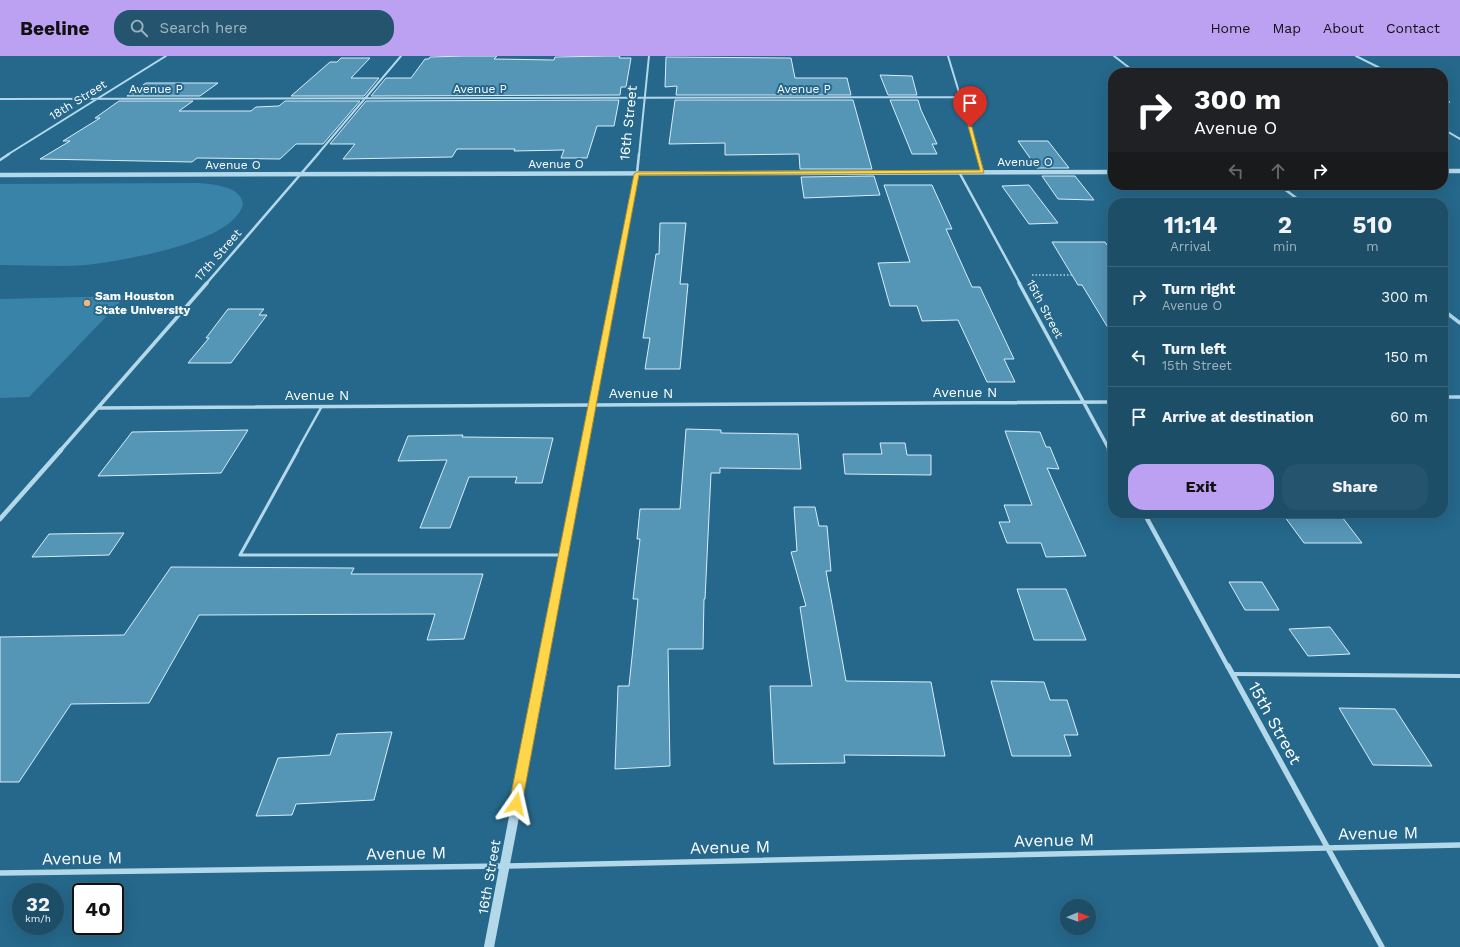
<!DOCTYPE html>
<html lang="en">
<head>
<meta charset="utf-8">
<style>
	:root { --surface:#1c4e68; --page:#25556e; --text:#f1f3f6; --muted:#a0b4c0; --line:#3a657c; --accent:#bca0f2 }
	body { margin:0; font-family:"Work Sans",sans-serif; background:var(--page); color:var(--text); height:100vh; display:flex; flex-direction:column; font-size:15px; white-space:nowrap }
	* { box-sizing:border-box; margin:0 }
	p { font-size:13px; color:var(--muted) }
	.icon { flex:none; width:22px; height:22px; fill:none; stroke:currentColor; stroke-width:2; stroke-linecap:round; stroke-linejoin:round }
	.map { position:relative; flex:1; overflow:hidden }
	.side { position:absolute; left:1108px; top:142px; width:340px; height:320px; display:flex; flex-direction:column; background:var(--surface); border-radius:16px; box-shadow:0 4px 16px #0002,0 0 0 1px var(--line) }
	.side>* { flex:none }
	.guide { position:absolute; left:1108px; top:12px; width:340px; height:122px; border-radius:16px; box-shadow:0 4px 16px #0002,0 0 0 1px var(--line); background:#202124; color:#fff; overflow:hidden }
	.needle { width:26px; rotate:89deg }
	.fabs { position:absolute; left:1060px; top:843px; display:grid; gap:8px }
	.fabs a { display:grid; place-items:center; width:36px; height:36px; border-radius:50%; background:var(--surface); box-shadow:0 4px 16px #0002,0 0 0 1px var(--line); font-size:20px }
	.speed { position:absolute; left:12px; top:827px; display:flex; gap:8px; font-size:20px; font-weight:700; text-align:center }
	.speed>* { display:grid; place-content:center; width:52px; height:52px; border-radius:50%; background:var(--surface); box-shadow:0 4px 16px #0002,0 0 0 1px var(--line); line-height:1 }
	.speed small { font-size:10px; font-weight:400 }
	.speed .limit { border:2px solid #111; border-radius:6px; background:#fff; color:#111 }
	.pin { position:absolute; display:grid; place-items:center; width:34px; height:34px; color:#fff; margin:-41px -17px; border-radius:50% 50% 50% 0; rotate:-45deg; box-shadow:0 0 4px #0007 }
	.pin .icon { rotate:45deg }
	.me { position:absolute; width:44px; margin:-22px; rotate:11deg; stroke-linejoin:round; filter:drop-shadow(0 0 3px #0008) }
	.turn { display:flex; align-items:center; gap:14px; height:84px; padding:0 20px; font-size:18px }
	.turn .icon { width:52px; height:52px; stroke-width:2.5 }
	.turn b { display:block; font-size:28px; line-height:34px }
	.lanes { display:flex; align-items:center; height:38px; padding:0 20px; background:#0003; justify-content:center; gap:20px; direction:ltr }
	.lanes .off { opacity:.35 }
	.eta { display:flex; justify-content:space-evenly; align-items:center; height:68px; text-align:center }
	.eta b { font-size:24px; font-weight:700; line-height:28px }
	.action { display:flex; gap:8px; margin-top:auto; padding:8px 20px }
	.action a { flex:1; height:46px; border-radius:16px; background:var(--accent); color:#111; font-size:16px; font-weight:700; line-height:46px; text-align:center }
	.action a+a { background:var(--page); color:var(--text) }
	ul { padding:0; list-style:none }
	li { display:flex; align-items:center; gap:12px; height:60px; padding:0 20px; border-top:1px solid var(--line) }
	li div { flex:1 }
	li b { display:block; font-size:15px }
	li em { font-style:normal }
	header { display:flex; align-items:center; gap:24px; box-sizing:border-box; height:56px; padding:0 20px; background:var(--accent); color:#111 }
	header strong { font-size:19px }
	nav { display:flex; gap:22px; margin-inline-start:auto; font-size:14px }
	.search { width:280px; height:36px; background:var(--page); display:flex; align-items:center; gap:10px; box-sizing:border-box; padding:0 14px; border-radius:16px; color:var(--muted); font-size:15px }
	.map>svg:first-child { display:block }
</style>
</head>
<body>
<header>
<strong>Beeline</strong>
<div class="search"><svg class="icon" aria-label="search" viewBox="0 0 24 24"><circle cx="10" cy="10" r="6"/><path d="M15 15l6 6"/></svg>Search here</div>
<nav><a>Home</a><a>Map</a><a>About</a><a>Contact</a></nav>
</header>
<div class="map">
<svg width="1460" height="891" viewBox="0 0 1460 891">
	<rect width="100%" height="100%" fill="#25688b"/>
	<path fill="#3983a8" d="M198,127C212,128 241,130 243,148C235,187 120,205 86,209C58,211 28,209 0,209V128Z
		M126,240L29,341L0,342V243Z"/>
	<path fill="#5595b6" stroke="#d8edf8" d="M466,0H497L494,3L554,4L555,1L610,0H620L619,2H631L626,31H621L620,39L371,40L386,22H411L425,3H429L430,1Z
		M666,1L791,2L795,22H847L851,39H676L677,30L665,31Z
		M341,2H370L351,22H379L364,40H291L330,6H337Z
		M880,19L912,20L917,39H888Z
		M146,27H218L200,40H127Z
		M619,44L614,70H597L587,102H561L564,94L514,95L515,93H457L452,101L343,103L355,88H330L366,45Z
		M675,44H853L872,113H800L799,98L725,99V87L669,88Z
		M890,44H918L921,54L937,88H932L937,98H912Z
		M119,45H193L179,55H251L256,51L279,50L285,45H360L323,88H296L280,103L197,102L192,106L40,103L70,85H63L100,62H95Z
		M1018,85H1048L1069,112H1037Z
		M874,120L880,139L804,142L801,121Z
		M1042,120H1075L1094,144L1058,143Z
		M884,129H932L952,173H946L972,231H980L1014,303H1004L1015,326H987L958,264L922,265L917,250H890L878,207L910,206Z
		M1029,129L1058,167L1029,168L1002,130Z
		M660,167H686L680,228H688L680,313H645L650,282H643L656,198H659Z
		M1052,186H1105L1113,197V280L1082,229H1078Z
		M228,253H264L259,259H267L231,307H188L209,282H206Z
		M686,373L721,374V377L798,378L801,413L720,412V417H711L705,543H704L703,593H668L670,710L615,713L618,630H629L638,543H633L640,483H637L640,453H680Z
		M248,374L221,417L98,420L132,376Z
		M1005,375L1040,376L1046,391H1050L1059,413L1047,412L1086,500L1046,501L1041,487H1007L999,466H1010L1004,449H1032Z
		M463,379L462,381L553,382L542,427H515L517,421H469L450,472H420L447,404L398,405L408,380Z
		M880,387H905L907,399H931V419L845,418L843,398H882Z
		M794,451H815L819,470H827L831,515H826L846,625L931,626L945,700L844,699L845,707L774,708L770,630H812L800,551L806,550L791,496L797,495Z
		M1282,457H1339L1362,487H1304Z
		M124,477L109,499L32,501L49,478Z
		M171,511L354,512L351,518H483L464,583L427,584L435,558L199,559L149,647L71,648L19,726H0V581L124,579Z
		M1229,526H1262L1279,554H1245Z
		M1017,533H1066L1086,584H1034Z
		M1330,571L1350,598L1308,600L1289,573Z
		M991,625L1044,626L1050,644H1067L1078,679H1064L1071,700H1012Z
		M1339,652L1395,653L1432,710L1373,709Z
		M392,676L374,744L296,748L292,759L256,760L278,702L330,699L337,678Z"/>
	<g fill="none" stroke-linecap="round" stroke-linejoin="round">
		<path stroke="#b3d8ea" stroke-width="1.5" stroke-dasharray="1.5 2" stroke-linecap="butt" d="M1032,219H1072"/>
		<path stroke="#b3d8ea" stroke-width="2.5" d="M297,395L322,350"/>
		<path stroke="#b3d8ea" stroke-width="3" d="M298,394L240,499H563"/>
		<path stroke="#b3d8ea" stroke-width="4" d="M1232,618L1460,620"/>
		<path stroke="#b3d8ea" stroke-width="2" d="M948,0L978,99
			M1114,0L1136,17
			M1356,0L1390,17
			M1298,14L1301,17
			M0,43L961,41
			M1443,43L1449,46H1443
			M1443,73L1460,83
			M7,99L166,0
			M317,99L401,0
			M639,99L649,0"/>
		<path stroke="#b3d8ea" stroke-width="2.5" d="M978,98L983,116
			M0,104L9,98
			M959,116L1020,228
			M637,117L639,98
			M1279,129L1303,147
			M206,228L318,98"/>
		<path stroke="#b3d8ea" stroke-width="3.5" d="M1019,227L1110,395
			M1443,254L1460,267
			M1443,341H1460
			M98,352L1113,346
			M60,395L207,227"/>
		<path stroke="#b3d8ea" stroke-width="4.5" d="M1109,394L1113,400
			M1144,457L1228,611
			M0,463L61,394"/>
		<path stroke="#b3d8ea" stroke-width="5.5" d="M1228,610L1382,891
			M0,817L504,810L1460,789"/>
		<path stroke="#b3d8ea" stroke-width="4.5" d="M1443,115H1460
			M0,119L1113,116
			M616,228L637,117"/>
		<path stroke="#b3d8ea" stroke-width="5.5" d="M584,395L616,227"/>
		<path stroke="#b3d8ea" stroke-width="8" d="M543,611L584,394"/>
		<path stroke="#b3d8ea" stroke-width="10" d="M489,891L543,610"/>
	</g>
	<path fill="#ffd54a" stroke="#a68a30" d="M968,70L972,71L984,117L639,119L522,748L520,752L516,753L511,752L509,748L634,118L637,116L980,114Z"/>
	<circle fill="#f4b577" stroke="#25688b" stroke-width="1.5" cx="87" cy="247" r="4"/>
	<g text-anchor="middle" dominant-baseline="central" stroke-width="4" stroke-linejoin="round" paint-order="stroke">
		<g font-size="12" fill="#fff" stroke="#25688b">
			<text x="156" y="33">Avenue P</text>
			<text x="480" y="33">Avenue P</text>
			<text x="804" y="33">Avenue P</text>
			<text transform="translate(78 44) rotate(-32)">18th Street</text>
			<text x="1025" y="106">Avenue O</text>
			<text x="556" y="108">Avenue O</text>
			<text x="233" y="109">Avenue O</text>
			<text transform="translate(218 199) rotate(-49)">17th Street</text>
			<text transform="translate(1045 253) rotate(62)">15th Street</text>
		</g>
		<g font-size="12" font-weight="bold" fill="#fff" stroke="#25688b" text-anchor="start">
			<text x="95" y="240">Sam Houston<tspan x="95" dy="14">State University</tspan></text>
		</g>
		<g font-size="14" fill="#fff" stroke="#25688b">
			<text transform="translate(628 67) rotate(-84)">16th Street</text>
			<text x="965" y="336">Avenue N</text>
			<text x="641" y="337">Avenue N</text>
			<text x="317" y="339">Avenue N</text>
			<text transform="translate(489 821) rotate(-80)">16th Street</text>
		</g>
		<g font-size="17" fill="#fff" stroke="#25688b">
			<text transform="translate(1275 667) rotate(61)">15th Street</text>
			<text transform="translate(1378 777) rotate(-1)">Avenue M</text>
			<text transform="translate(1054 784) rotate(-1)">Avenue M</text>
			<text transform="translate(730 791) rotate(-1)">Avenue M</text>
			<text transform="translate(406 797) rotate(-1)">Avenue M</text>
			<text transform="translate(82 802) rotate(-1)">Avenue M</text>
		</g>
	</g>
</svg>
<div class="fabs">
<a><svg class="needle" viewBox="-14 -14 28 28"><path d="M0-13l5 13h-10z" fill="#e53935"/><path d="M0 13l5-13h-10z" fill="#a0b4c0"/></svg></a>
</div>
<div class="speed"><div>32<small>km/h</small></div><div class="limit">40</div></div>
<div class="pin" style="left:970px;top:71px;background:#d93025"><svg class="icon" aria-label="arrive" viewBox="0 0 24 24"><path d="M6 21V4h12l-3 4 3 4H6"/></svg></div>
<svg class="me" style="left:516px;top:748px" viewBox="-20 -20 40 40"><path d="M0-17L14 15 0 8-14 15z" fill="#ffd54a" stroke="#fff" stroke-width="4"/></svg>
<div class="guide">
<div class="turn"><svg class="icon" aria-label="right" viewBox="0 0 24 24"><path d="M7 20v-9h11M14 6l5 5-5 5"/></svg><div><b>300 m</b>Avenue O</div></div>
<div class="lanes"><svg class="icon off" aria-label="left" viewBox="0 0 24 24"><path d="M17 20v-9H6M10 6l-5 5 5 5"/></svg><svg class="icon off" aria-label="ahead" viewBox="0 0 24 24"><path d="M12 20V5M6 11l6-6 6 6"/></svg><svg class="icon" aria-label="right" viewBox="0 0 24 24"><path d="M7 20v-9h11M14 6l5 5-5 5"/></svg></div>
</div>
<section class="side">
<div class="eta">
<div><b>11:14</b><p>Arrival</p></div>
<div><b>2</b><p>min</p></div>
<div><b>510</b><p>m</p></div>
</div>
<ul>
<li><svg class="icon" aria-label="right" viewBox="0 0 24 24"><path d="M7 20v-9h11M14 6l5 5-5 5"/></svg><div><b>Turn right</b><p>Avenue O</p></div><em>300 m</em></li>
<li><svg class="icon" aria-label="left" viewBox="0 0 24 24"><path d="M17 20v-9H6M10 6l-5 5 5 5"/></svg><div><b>Turn left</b><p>15th Street</p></div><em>150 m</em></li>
<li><svg class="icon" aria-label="arrive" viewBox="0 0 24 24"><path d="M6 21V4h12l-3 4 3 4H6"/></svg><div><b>Arrive at destination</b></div><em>60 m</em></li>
</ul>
<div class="action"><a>Exit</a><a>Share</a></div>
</section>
</div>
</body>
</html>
